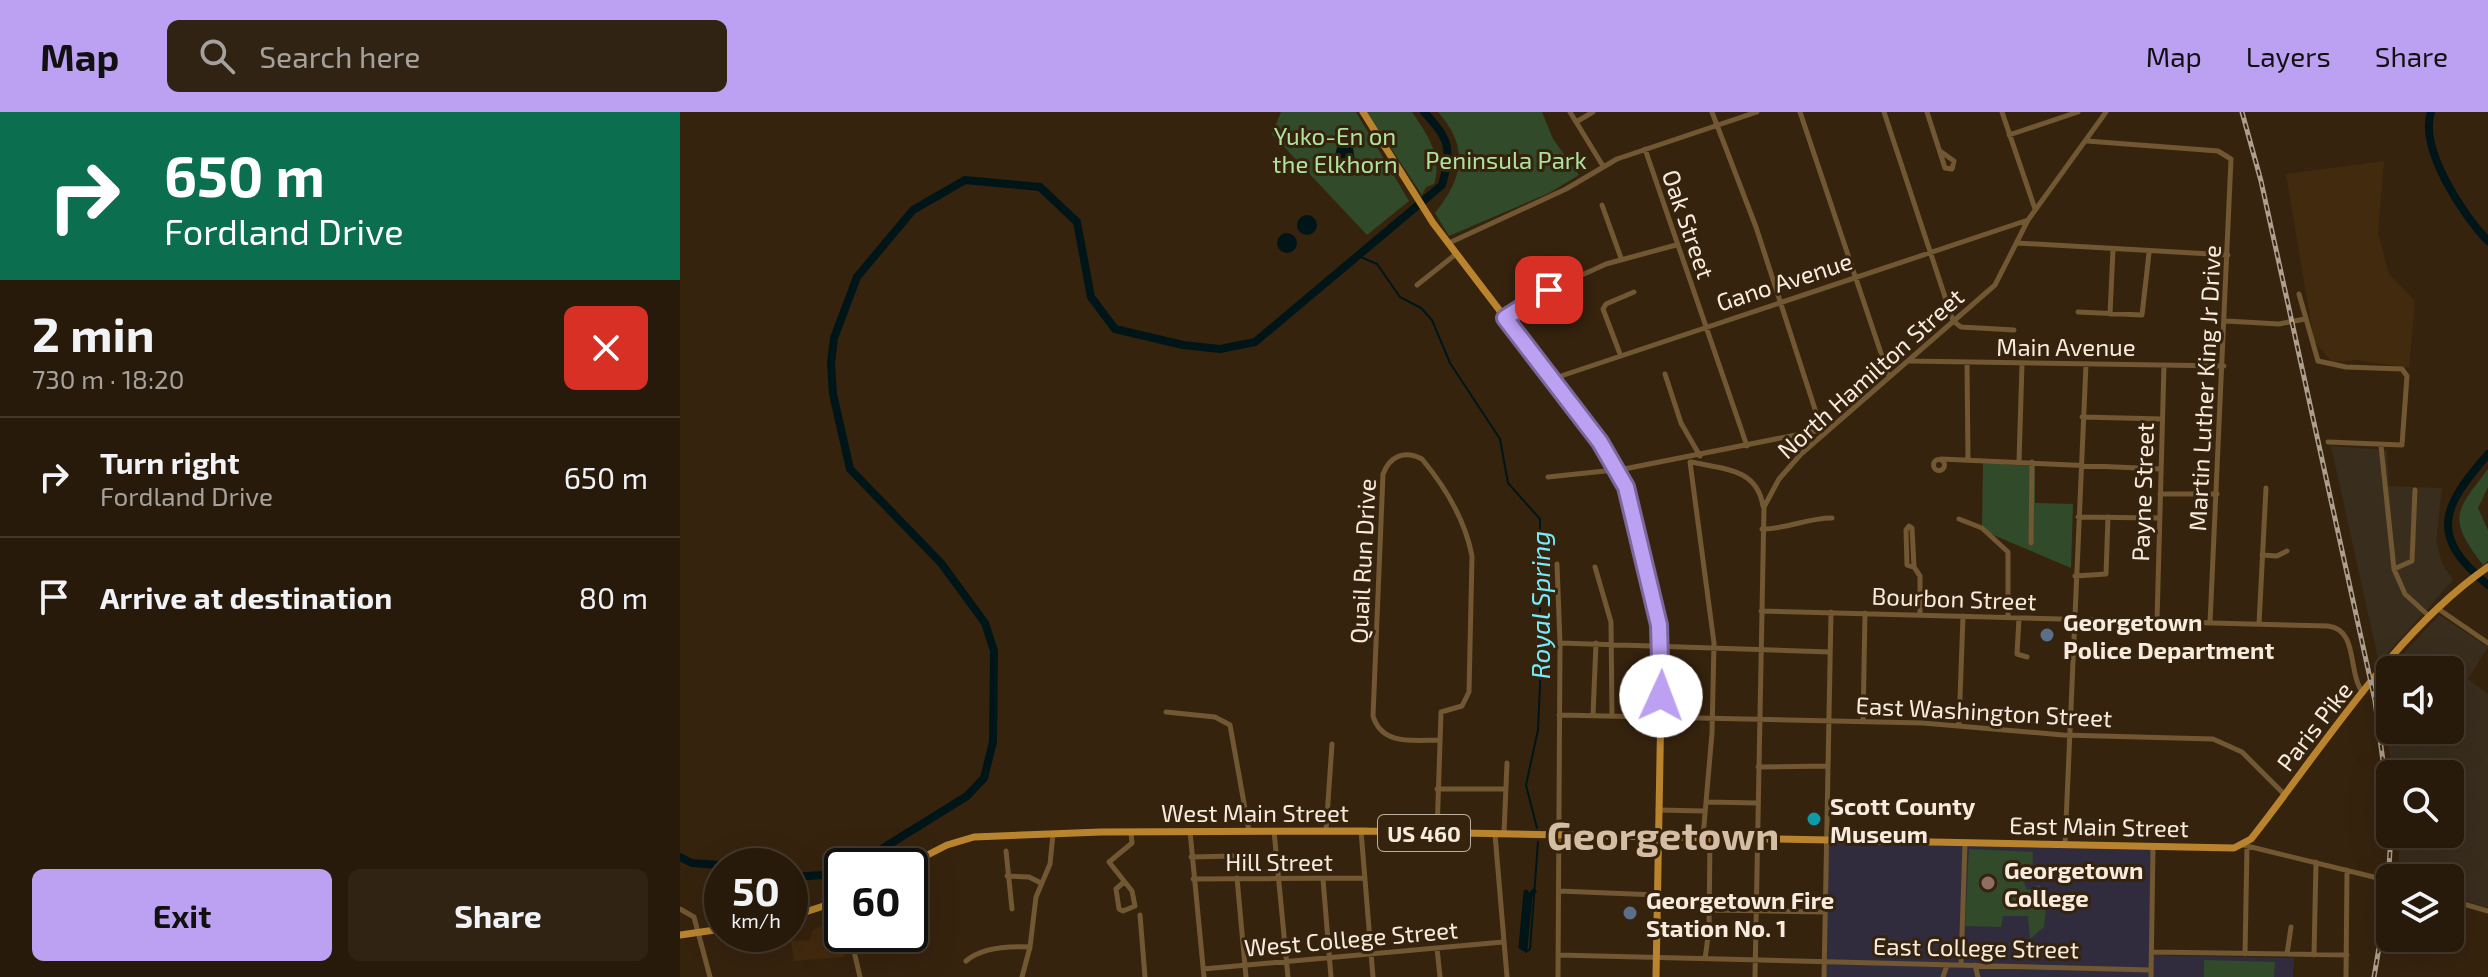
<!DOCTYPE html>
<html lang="en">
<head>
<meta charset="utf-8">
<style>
	:root { --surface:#281a0a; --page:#302313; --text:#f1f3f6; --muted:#a5a19c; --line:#44382b; --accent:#bca0f2 }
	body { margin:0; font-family:"Exo 2",sans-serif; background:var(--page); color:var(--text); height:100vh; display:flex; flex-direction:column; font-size:30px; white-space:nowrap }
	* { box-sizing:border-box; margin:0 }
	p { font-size:26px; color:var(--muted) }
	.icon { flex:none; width:44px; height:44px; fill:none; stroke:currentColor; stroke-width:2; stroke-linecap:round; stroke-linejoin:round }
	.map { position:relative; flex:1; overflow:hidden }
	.sheet { display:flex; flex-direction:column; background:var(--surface); width:680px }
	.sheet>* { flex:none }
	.hud { background:#0b6e4f; color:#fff; overflow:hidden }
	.buttons { position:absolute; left:1696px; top:544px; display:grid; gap:16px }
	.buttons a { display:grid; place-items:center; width:88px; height:88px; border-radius:12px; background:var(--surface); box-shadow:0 8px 32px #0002,0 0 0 2px var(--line); font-size:40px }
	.speed { position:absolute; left:24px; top:736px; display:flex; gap:16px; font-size:40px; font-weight:700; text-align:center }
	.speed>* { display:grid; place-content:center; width:104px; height:104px; border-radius:50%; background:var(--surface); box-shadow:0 8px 32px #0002,0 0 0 2px var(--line); line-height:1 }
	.speed small { font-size:20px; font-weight:400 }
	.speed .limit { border:4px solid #111; border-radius:12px; background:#fff; color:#111 }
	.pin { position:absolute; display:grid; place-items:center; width:68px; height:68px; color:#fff; margin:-34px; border-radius:16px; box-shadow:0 4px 12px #0006 }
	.me { position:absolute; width:88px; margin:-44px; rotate:2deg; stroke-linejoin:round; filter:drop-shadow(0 0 6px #0008) }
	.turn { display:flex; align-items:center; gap:28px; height:168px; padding:0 32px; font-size:36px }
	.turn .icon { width:104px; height:104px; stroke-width:2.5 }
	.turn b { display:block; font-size:56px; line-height:68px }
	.round { display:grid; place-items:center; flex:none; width:84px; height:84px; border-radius:12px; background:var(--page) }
	.head { display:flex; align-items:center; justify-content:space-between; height:136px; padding:0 32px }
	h1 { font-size:48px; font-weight:700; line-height:60px }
	.primary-button { display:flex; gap:16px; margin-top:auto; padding:16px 32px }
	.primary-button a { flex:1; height:92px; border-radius:12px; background:var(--accent); color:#111; font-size:32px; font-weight:700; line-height:92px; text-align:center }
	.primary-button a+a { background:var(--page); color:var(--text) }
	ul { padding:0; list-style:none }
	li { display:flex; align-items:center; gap:24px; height:120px; padding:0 32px; border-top:2px solid var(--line) }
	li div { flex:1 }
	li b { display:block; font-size:30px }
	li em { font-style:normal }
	header { display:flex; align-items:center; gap:48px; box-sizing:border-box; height:112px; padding:0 40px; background:var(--accent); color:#111 }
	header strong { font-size:38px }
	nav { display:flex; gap:44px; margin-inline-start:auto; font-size:28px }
	.search { width:560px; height:72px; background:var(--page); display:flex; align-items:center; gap:20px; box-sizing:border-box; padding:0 28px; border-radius:12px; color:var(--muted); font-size:30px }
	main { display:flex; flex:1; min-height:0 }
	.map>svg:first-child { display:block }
</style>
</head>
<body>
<header>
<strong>Map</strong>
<div class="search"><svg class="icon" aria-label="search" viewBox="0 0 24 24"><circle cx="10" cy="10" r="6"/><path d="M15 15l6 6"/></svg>Search here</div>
<nav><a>Map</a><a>Layers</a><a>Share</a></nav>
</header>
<main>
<section class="sheet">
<div class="hud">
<div class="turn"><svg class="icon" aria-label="right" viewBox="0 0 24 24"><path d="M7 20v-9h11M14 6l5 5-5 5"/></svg><div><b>650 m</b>Fordland Drive</div></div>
</div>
<div class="head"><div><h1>2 min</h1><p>730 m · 18:20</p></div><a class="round" style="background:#d93025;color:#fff"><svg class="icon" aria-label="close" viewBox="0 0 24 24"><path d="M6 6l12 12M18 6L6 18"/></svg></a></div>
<ul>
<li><svg class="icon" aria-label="right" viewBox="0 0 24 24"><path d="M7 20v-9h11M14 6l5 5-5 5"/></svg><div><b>Turn right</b><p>Fordland Drive</p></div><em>650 m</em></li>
<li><svg class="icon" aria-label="arrive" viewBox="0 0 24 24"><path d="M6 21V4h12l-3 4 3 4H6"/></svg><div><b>Arrive at destination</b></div><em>80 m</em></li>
</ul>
<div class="primary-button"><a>Exit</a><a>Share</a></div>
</section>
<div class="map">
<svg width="1808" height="865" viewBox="0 0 1808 865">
	<rect width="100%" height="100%" fill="#36230e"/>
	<path fill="#392d1e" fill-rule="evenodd" d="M1651,334L1707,338L1709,374L1762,376L1756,429L1762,451L1773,468L1699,551Z
		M1759,503L1808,535L1788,567L1808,582V796L1770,784V766H1719L1718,722H1770V662H1713L1698,569ZM1710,558H1770V618H1710Z"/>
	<path fill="#422a0e" d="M1704,49L1698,121L1709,162L1735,189L1729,256L1676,248L1652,250L1634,229L1606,62Z
		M153,810L162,825L165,845L114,849L111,829L130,828L133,818Z"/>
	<path fill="#302c3d" d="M1147,731L1471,737L1470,843L1614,846L1613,865H1146Z"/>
	<path fill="#314a2a" d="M601,0H676L729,89L687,123L592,22Z
		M687,0H732C747,22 763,44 754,72L746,75L742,83Z
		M758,0H862L873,27L899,63L869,81L769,124L755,101C783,66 790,36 758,0Z
		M1303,351L1355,354V391L1393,392L1391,456L1311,422L1302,414Z
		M1808,357V375L1798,396L1808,418V449L1803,453C1767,406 1775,400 1808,357Z
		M1289,737L1353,740L1352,764L1344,771L1347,778L1360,773V787L1381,788V797H1366L1364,815L1350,827L1348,804H1323L1321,815L1285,814Z
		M1524,848L1595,850L1594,865H1524Z"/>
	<path fill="#001518" d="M672,31L677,60L672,64L663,52L652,51L650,47L655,43L658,32Z
		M617 113a10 10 0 1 1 20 0a10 10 0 1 1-20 0Z
		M597 131a10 10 0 1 1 20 0a10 10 0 1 1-20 0Z"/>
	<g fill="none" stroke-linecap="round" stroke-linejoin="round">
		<path stroke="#001518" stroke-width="2" d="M676,143L697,152L720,185L741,196L752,208L770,251L820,327L828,371L860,407V573L858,618L846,673L857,716
			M846,840L850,837L858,730"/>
		<path stroke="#001518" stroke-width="5" d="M846,780L841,835L845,837L850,783L854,779"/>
		<path stroke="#001518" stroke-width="8" d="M1751,0C1739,37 1783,103 1808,129
			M1808,342C1763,394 1747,423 1808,473
			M0,745L12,751L53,754
			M168,754L192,743L287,684L304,666L313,630L314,539L305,511L261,451L170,357L153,282L151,251L154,226L177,165L233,98L285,68L360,75L397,110L411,185L435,217L503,233L540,237L575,230L762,73C772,36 770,28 744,0
			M110,765L144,763L162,756"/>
		<path stroke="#715732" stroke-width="5" d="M890,0L923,54
			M1032,0L1076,115L1143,322
			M1120,0L1209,265
			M1204,0L1273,209L1281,215L1334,218
			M1247,0L1265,56L1272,57L1274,49L1260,39
			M1322,0L1355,97
			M896,10L913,0
			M1329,23L1398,0
			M1407,29L1538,39L1551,47L1530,511
			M965,37L1067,334
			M922,93L941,146
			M769,131L886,77L937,47L1077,0
			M1337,131L1548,143
			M737,173L776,142
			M1619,182L1638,249L1666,255L1722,257L1727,264L1722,333L1648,330
			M1398,200L1462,203L1469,141
			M1430,202L1433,138
			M825,206L869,178L926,152L996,133
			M1546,209L1599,212L1625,207
			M940,242L923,197L926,192L954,180
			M1229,249L1544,254
			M1287,251L1288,346
			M985,262L1001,311L1020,344
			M872,267L1348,108
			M1402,305L1482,307
			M1701,334L1714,457L1725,482L1749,504
			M1261,347L1481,357
			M1253.5 353a5.5 5.5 0 1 1 11 0a5.5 5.5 0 1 1-11 0Z
			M1010,350L1034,531L1032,621L1023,725
			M1011,350C1043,357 1077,356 1083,394
			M1339,350L1342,252
			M868,365L944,357L1141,318
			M1480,382H1537
			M1398,405L1479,406
			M1279,407L1302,416L1328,440V505
			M1229,414L1232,416L1234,455L1227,453L1226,418Z
			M1082,417C1108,417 1126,406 1152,406
			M1351,431L1352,350
			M1582,443L1597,444L1607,439
			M877,452L880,531L878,865
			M915,455L931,510L932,604
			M1234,455L1240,464V503
			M1714,457L1732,449L1735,378
			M1395,464L1426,462L1428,405
			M1757,496L1808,531
			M1081,499L1648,514C1679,518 1667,560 1683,581
			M1339,506L1337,542L1347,545
			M1477,509L1484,253
			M1579,512L1586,376
			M880,531L1150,540
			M486,600L535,605L550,613L569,719
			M879,603L1243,611L1383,623L1533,627L1562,640L1604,682
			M913,603L916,531
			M1183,610L1185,501
			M1279,613L1283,504
			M1078,655L1148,654
			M757,677H826
			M1028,690L1077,691
			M978,698L1024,699
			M510,719L524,865
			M594,719L608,865
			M646,719L652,632
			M681,719L693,865
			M757,721L761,600L782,594L789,580L792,444C785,407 766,376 742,347C724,338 710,344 703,362L693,604C702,634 734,628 759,628
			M824,721L827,651
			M815,722L827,865
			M1385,733L1406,252
			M1563,733L1710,769
			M326,739L332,797
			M511,745L554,744
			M327,764L349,765L359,770
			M557,766L566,865
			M513,767L685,766
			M643,767L651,865
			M444,770L436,777L439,797L443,799L455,794L452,779L429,750L452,731L451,721
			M879,779L977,783
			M1770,788L1808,799
			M0,797L14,805L30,865
			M1029,798L1145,800
			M460,803L465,865
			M170,822L180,865
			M757,836L760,865
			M1472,840L1667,843
			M1565,842L1567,735
			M1607,842L1611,815
			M878,843L1471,858
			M1634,843L1636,750
			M1025,847L1029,817L1030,725
			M286,849C302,835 331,834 350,835
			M1281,853L1285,731
			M1295,853L1298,865
			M523,857L823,830
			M342,865L350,835L356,785L370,752L373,722
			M1075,865L1084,395L1099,367L1121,342L1315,173L1348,108L1426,0
			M1144,865L1151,500
			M1263,865L1267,853
			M1471,865L1473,735
			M1666,865L1667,758"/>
		<path stroke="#ba842f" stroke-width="7" d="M683,0L753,111L920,330L946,375L982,536L976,865
			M226,754L267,733L294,725L421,720L681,719L1554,736L1571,727C1642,637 1714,520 1808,455
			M110,805L162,788
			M0,823L42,817"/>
		<defs>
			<path id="rail" d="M1562,0L1581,69L1695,589L1710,702
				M1694,865L1707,788L1711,722"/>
		</defs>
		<use href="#rail" stroke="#ad9e8e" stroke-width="5"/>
		<use href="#rail" stroke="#36230e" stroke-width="2" stroke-dasharray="6" stroke-linecap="butt"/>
	</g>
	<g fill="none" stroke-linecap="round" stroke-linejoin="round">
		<defs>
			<path id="route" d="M869,178L825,206L920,330L946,375L979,513L981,584"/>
		</defs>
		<use href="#route" stroke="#7a689d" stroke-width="20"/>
		<use href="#route" stroke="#bca0f2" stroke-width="14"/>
	</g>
	<g fill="#5c6f8a" stroke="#36230e" stroke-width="3">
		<circle cx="1367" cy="523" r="8"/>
		<circle cx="950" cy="801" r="8"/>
	</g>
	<circle fill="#0f9aa8" stroke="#36230e" stroke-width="3" cx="1134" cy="707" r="8"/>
	<circle fill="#8d6e63" stroke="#36230e" stroke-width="3" cx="1308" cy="771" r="8"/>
	<g text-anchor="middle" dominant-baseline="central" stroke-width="6" stroke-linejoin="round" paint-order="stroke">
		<rect fill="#36230e" stroke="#bdafa0" stroke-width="2" x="698" y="703" width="92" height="36" rx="6"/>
		<g font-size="22" font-weight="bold" fill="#f7ebde">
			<text x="744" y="721">US 460</text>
		</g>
		<g font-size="24" fill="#ade39d" stroke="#36230e">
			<text x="655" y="23">Yuko-En on<tspan x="655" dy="28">the Elkhorn</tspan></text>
			<text x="826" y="47">Peninsula Park</text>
		</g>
		<g font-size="24" fill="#f7ebde" stroke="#36230e">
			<text transform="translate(1009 112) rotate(71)">Oak Street</text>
			<text transform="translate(1104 169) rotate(-18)">Gano Avenue</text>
			<text x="1386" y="234">Main Avenue</text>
			<text transform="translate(1190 261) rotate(-42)">North Hamilton Street</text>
			<text transform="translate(1524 276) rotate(-87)">Martin Luther King Jr Drive</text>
			<text transform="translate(1462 380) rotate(-88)">Payne Street</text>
			<text transform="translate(682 449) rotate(-87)">Quail Run Drive</text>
			<text transform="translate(1274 486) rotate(2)">Bourbon Street</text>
			<text transform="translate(1304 599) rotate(3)">East Washington Street</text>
			<text transform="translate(1634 614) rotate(-52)">Paris Pike</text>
			<text x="575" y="700">West Main Street</text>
			<text transform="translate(1419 714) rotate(1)">East Main Street</text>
			<text x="599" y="749">Hill Street</text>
			<text transform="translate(671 826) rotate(-5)">West College Street</text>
			<text transform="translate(1296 835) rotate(1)">East College Street</text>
		</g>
		<g font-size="24" font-weight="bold" fill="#f7ebde" stroke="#36230e" text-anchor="start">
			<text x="1383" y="509">Georgetown<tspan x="1383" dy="28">Police Department</tspan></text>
			<text x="1150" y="693">Scott County<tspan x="1150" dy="28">Museum</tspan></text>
			<text x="1324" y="757">Georgetown<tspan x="1324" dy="28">College</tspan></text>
			<text x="966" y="787">Georgetown Fire<tspan x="966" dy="28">Station No. 1</tspan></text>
		</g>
		<g font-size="26" font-style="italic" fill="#75ebfc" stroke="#36230e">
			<text transform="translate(859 493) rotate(-90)">Royal Spring</text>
		</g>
		<g font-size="40" font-weight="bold" fill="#d5bda4" stroke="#36230e">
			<text x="983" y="722">Georgetown</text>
		</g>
	</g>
</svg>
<div class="buttons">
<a><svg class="icon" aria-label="sound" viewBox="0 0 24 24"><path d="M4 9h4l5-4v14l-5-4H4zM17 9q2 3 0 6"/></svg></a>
<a><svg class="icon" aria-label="search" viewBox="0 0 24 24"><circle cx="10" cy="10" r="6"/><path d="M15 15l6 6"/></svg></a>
<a><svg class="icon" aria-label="layers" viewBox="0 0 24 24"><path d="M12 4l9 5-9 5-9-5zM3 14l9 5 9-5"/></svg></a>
</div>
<div class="speed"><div>50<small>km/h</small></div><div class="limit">60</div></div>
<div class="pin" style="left:869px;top:178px;background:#d93025"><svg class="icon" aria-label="arrive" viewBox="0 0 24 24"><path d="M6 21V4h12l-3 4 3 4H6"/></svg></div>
<svg class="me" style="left:981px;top:584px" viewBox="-20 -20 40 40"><circle r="19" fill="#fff"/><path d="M0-13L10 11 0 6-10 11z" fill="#bca0f2"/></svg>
</div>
</main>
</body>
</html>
